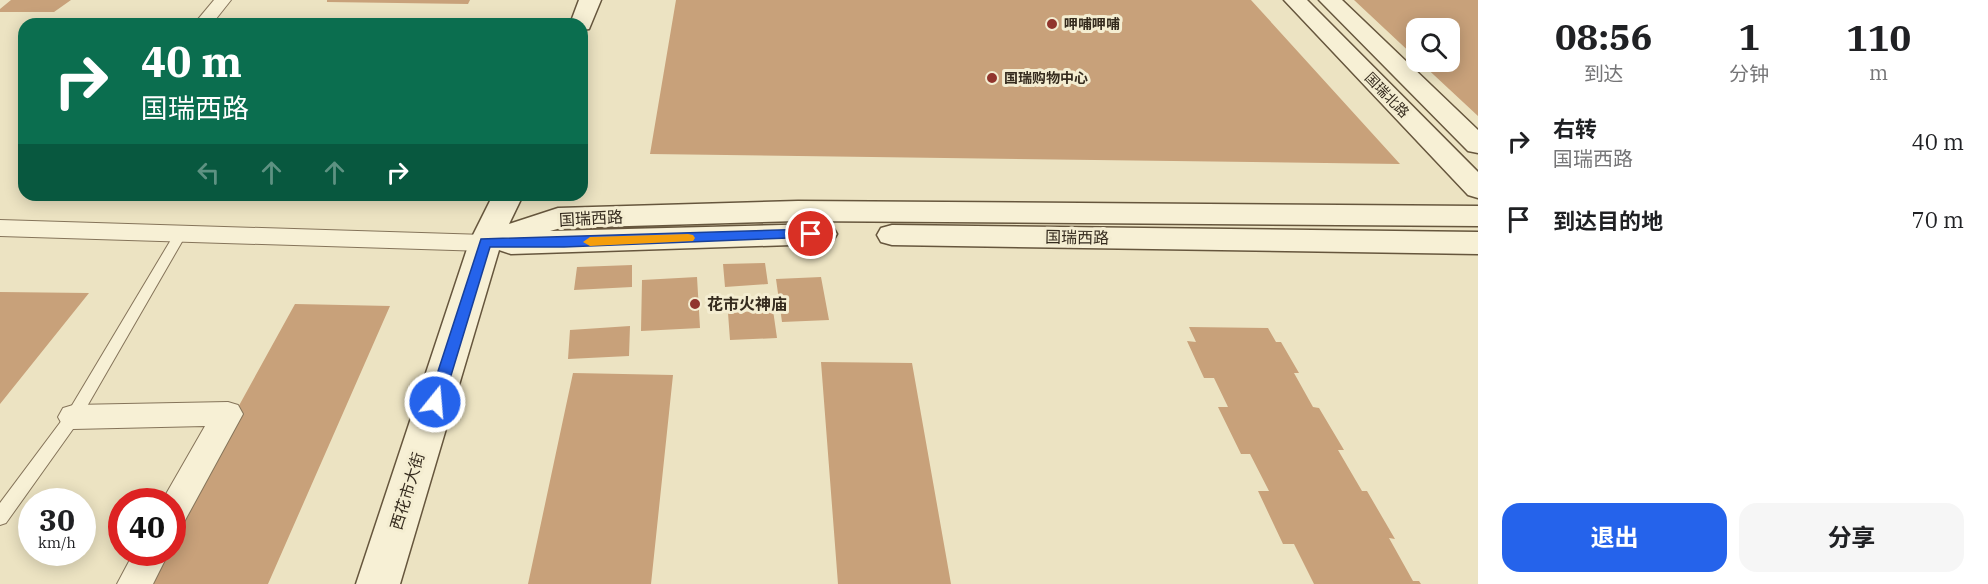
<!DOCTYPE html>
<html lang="zh">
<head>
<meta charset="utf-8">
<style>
	:root { --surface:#fff; --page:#f6f6f6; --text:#202124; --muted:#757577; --accent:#2563eb }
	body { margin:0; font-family:"IBM Plex Serif","Noto Sans SC",serif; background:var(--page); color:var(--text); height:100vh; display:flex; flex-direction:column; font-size:22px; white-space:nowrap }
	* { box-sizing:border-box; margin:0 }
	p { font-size:20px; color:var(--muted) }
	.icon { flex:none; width:33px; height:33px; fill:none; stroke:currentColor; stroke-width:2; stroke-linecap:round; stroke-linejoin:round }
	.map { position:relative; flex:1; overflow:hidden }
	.side { display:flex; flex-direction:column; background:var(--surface); width:510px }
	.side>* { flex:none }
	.hud { position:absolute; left:18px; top:18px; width:570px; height:183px; border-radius:18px; box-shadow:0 3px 15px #0003; background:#0b6e4f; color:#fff; overflow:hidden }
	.tools { position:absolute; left:1406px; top:18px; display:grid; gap:12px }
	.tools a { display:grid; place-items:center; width:54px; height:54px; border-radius:12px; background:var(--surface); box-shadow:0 3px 15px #0003; font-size:30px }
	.speed { position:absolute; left:18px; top:488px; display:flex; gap:12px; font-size:30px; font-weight:700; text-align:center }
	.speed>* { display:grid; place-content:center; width:78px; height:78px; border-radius:50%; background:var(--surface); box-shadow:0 3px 15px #0003; line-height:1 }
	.speed small { font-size:15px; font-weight:400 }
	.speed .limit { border:9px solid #d22; background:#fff; color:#111 }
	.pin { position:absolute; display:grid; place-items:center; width:51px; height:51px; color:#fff; margin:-26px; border:3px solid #fff; border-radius:50%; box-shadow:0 2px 6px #0007 }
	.me { position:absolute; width:66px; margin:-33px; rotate:17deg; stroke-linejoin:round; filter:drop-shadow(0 0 4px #0008) }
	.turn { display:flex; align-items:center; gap:21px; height:126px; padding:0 24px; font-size:27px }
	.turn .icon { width:78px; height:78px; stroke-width:2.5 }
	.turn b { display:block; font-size:42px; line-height:51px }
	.lanes { display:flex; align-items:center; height:57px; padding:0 24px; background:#0003; justify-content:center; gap:30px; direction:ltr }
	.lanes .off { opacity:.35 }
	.eta { display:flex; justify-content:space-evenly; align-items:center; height:102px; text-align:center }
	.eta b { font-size:36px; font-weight:700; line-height:42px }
	.cta { display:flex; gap:12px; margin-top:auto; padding:12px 24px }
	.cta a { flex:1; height:69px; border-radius:18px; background:var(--accent); color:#fff; font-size:24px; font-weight:700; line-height:69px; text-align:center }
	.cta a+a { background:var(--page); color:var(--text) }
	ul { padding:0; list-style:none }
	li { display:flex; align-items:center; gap:18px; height:78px; padding:0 24px }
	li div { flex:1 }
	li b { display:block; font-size:22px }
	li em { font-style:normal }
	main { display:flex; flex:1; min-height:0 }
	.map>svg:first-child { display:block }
</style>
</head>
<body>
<main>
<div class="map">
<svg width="1478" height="584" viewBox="0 0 1478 584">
	<rect width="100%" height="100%" fill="#ece3c2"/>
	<path fill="#c8a17a" d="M11,0H71L54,12H0V9Z
		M327,0H470L468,4L327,2Z
		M676,0H1251L1400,164L650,154Z
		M1354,0H1478V116L1420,62H1449V28H1416V58Z
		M765,263L768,284L725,287L723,264Z
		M632,265V287L574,290L577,267Z
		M697,277L700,328L641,331L642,280Z
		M821,277L829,320L782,322L776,279Z
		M0,292L89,293L0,404Z
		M295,304L390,306L268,584H141L159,552H172V527Z
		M773,310L777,338L730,340L728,313Z
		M630,326L629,356L568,359L570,330Z
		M1189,327L1268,328L1276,342H1281L1299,373H1294L1313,407L1319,408L1344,450H1338L1362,491H1367L1395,539L1389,538L1413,581H1419L1421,584H1314L1294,544H1283L1258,491H1269L1250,454H1241L1218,407H1228L1214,378H1204L1187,341L1196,342Z
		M821,362L912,363L951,584H838Z
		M573,373L673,375L651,584H528Z"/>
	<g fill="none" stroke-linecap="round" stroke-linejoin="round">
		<defs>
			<path id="lane" d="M181,229L187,233L78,422L6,523L0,525V503L68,412L175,233Z"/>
			<path id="street" d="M214,0H231L212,24H194Z
				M0,220L485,235L493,237L497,243L493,249L485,251L0,236Z
				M228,402L238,405L243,414L183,524L172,528V501H162L205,426L73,429L63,426L58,417L63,408L73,405Z
				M134,552H169L153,584H117Z"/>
			<path id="secondary" d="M579,0H601L589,29L582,30V24H570Z
				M1284,0H1307L1478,172V198L1468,195Z
				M1319,0H1342L1478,130V153L1468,151Z
				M493,195H523L509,224L558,208L798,201L1478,206V226L798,221L561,228L550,231L822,224L833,227L837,234L833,241L822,244L511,254L499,250L400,584H356L469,243Z
				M892,225L1478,232V254L892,245L881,242L877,235L881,228Z"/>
		</defs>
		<use href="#lane" stroke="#85745a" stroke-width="2"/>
		<use href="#street" stroke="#85745a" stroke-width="2"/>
		<use href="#secondary" stroke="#66563d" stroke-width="3"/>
		<use href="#lane" fill="#f7f0d5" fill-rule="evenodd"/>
		<use href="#street" fill="#f7f0d5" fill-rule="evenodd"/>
		<use href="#secondary" fill="#f7f0d5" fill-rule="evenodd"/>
	</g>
	<path fill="#2563eb" stroke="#184099" stroke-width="1.5" d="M811,229L817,234L815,237L564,247H490L443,402L441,406L435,408L430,406L428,402L481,239Z"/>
	<path fill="#f59e0b" d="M688,234L693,235L695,238L693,241L590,246L583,242L590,237Z"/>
	<g fill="#91352d" stroke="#f4edd1" stroke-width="2">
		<circle cx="1052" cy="24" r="6"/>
		<circle cx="992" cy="78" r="6"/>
		<circle cx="695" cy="304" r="6"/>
	</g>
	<g text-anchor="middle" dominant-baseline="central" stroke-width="6" stroke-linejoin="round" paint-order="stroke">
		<g font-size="14" font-weight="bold" fill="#352b1e" stroke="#f4edd1" text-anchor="start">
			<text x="1064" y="24">呷哺呷哺</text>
			<text x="1004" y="78">国瑞购物中心</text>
		</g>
		<g font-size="14" fill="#352b1e" stroke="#f4edd1">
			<text transform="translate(1387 95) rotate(46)">国瑞北路</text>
		</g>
		<g font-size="16" fill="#352b1e" stroke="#f4edd1">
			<text transform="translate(591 218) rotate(-3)">国瑞西路</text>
			<text transform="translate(1077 237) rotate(1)">国瑞西路</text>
			<text transform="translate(407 491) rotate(-73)">西花市大街</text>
		</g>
		<g font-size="16" font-weight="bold" fill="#352b1e" stroke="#f4edd1" text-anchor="start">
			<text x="707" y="304">花市火神庙</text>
		</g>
	</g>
</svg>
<div class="tools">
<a><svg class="icon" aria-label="search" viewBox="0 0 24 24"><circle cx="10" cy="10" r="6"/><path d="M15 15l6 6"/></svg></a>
</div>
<div class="speed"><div>30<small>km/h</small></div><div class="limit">40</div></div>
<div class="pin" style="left:811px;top:234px;background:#d93025"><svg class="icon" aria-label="arrive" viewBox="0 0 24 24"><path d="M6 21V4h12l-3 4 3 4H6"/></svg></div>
<svg class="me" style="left:435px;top:402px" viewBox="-20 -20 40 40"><circle r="17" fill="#2563eb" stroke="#fff" stroke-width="3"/><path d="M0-11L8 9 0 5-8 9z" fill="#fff"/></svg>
<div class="hud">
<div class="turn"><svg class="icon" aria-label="right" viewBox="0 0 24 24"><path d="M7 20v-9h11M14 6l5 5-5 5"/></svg><div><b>40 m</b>国瑞西路</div></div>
<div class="lanes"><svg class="icon off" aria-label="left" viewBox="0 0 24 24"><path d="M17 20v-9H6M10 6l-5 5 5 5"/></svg><svg class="icon off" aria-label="ahead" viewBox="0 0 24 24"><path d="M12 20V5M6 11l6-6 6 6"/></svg><svg class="icon off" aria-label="ahead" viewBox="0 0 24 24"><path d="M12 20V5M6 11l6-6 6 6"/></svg><svg class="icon" aria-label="right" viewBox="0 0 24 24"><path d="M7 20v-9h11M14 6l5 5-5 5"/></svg></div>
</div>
</div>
<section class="side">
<div class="eta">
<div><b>08:56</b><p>到达</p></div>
<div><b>1</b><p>分钟</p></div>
<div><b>110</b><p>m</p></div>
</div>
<ul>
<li><svg class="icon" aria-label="right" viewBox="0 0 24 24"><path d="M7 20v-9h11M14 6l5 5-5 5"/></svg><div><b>右转</b><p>国瑞西路</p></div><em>40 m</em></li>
<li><svg class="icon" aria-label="arrive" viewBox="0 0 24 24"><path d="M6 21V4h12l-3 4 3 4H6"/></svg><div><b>到达目的地</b></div><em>70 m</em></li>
</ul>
<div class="cta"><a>退出</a><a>分享</a></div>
</section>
</main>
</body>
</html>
